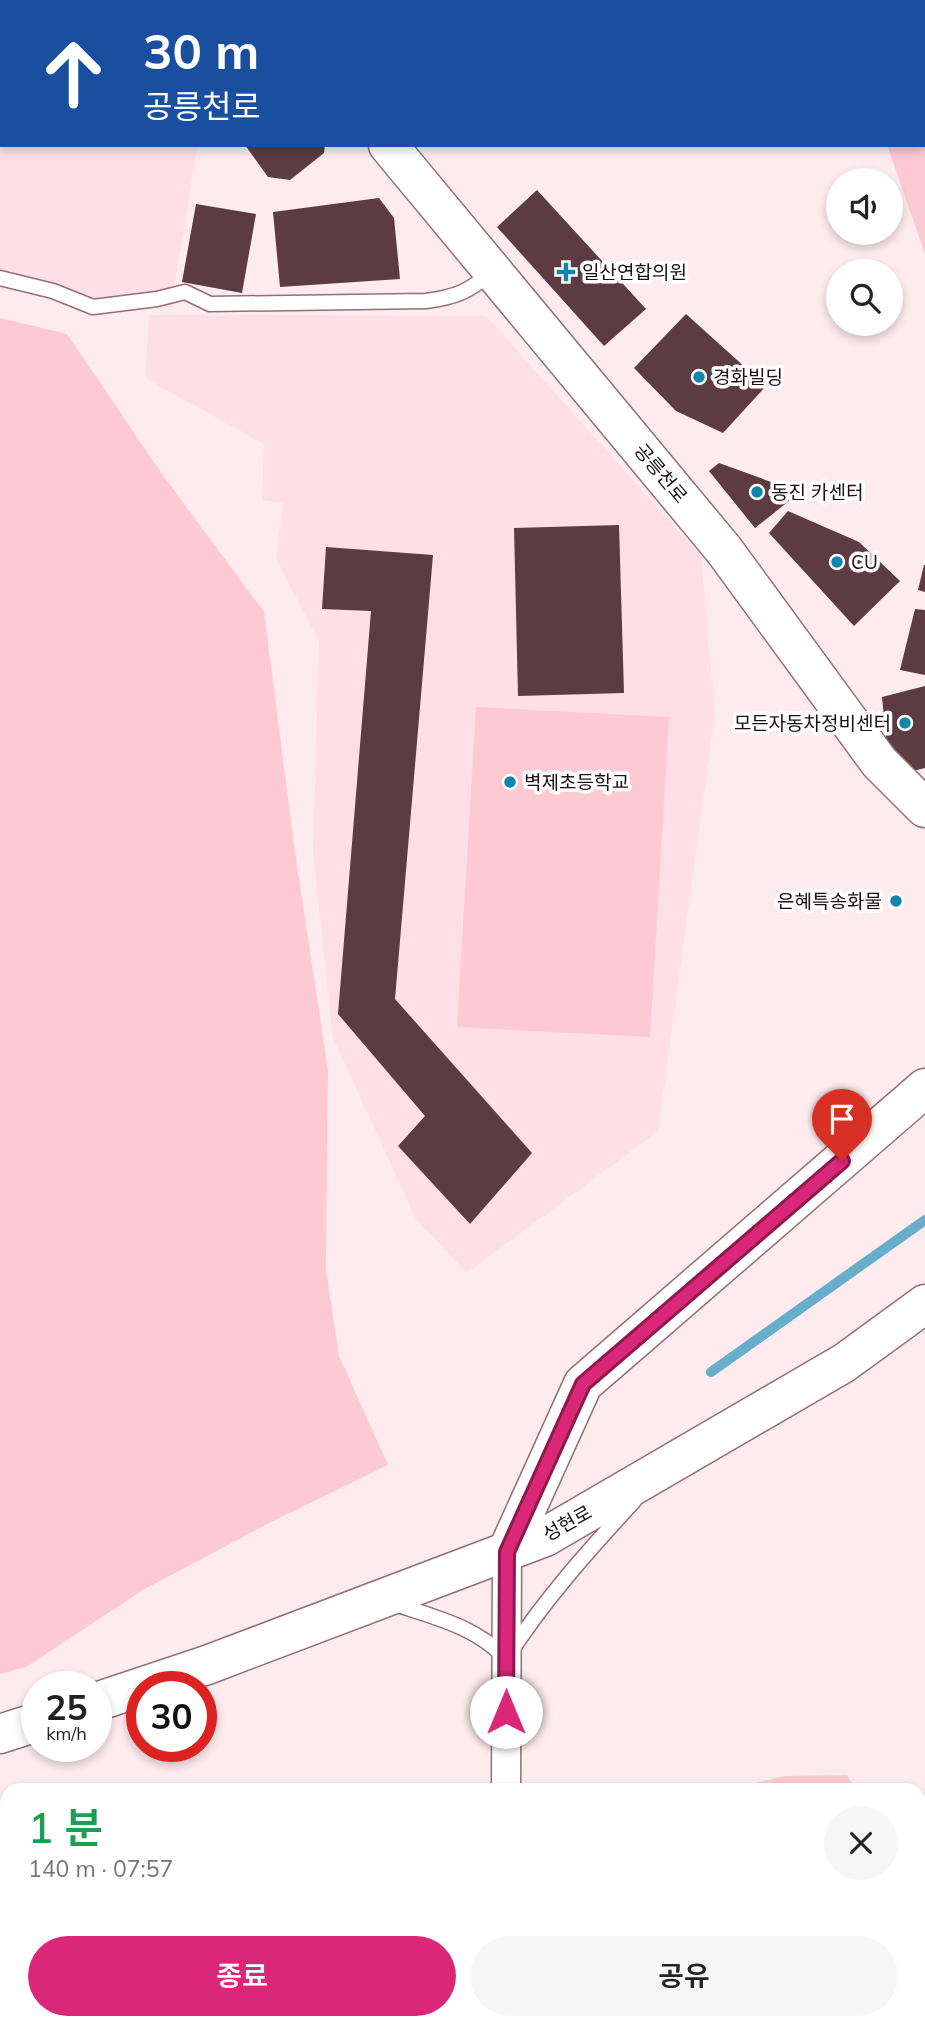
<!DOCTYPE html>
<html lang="ko">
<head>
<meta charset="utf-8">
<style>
	:root { --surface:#fff; --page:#f6f6f6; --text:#222; --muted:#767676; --accent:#db2777 }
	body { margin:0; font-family:Mulish,"Noto Sans KR",sans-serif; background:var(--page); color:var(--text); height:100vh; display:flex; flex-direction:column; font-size:26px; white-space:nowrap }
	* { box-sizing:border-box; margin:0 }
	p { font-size:23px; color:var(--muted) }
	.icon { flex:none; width:38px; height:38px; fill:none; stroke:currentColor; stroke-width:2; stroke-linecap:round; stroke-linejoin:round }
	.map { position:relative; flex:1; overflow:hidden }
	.panel { position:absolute; left:0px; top:1783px; width:926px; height:247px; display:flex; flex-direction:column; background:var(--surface); border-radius:21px 21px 0 0; box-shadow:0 4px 10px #0003 }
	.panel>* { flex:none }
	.top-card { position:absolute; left:0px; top:0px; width:926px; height:147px; box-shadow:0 4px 10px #0003; background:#1a4fa0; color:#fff; overflow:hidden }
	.buttons { position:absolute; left:826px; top:168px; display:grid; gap:14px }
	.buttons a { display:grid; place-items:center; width:77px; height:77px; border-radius:50%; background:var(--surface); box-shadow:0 4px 10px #0003; font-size:35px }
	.speed { position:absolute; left:21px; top:1671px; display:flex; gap:14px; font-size:35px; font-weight:700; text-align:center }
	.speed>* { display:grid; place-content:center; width:91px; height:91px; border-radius:50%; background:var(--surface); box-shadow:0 4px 10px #0003; line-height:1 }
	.speed small { font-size:18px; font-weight:400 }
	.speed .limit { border:10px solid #d22; background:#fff; color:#111 }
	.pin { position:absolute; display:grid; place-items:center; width:60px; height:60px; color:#fff; margin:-72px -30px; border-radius:50% 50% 50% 0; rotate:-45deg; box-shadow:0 0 7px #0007 }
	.pin .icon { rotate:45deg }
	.me { position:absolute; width:77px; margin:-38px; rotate:0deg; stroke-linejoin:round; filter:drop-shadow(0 0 5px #0008) }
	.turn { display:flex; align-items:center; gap:24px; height:147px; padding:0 28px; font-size:32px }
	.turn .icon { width:91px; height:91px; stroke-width:2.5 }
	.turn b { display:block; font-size:49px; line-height:60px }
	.round { display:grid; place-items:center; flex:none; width:74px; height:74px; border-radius:37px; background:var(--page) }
	.summary { display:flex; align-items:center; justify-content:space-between; height:119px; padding:0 28px }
	h1 { font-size:42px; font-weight:600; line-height:52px; color:#1e9e55 }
	.cta { display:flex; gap:14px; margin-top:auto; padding:14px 28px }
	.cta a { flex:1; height:80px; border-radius:42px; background:var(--accent); color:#fff; font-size:28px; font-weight:600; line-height:80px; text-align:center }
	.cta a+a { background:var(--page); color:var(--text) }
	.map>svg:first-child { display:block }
</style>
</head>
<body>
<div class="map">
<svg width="925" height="2029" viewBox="0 0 925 2029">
	<rect width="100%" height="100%" fill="#fdebee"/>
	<path fill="#fedfe5" d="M0,120L2,145H179L197,148L171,307L131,309L0,289Z
		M149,315L486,316L701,556L715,712L658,1131L467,1273L416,1219L333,1038L313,853L319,642L276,558L283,503L262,500L264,444L145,378Z"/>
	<path fill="#fdc9d3" d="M867,0H925V254L887,145H924V2Z
		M0,318L67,334L162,474L264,612L295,852L328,1070L326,1269L339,1356L388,1465L273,1521L143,1590L26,1667L0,1674Z
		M476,707L669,717L650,1037L457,1027Z
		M847,1775L856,1790H726L785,1776Z
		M605,2023H872L877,2029H605Z"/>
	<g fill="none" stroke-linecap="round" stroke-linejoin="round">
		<path stroke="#66aecb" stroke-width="10" d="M711,1372L925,1220"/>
	</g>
	<path fill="#5d3b42" d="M245,145H325L324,153L290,180L268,177Z
		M537,190L646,309L604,346L497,227Z
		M379,198L394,218L400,279L280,287L273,212Z
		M196,204L256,214L242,293L182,282Z
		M686,314L766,386L723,433L676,411L634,368Z
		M719,463L785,487L794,497L755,528L709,471Z
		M788,511L859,542L900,581L854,626L769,533Z
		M619,525L624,693L518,696L514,528Z
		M326,547L433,555L395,999L532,1153L470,1224L398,1146L425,1116L338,1014L371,611L322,609Z
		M924,565H925V592L918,590Z
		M915,609L925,610V675L900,670Z
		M925,686V768L913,771L887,748L882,697Z
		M96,2023H123L128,2029H89Z"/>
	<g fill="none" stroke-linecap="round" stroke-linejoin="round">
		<defs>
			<path id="lane" d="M0,278L53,291L93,307L157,299L185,292L210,304L426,301C456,297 468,292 492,272
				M392,1603C433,1617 476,1626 506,1659C543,1601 588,1551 634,1501"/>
			<path id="street" d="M506,1790L507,1552
				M560,2023L561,2029
				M428,2029L431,2023"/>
			<path id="secondary" d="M281,0L283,2
				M388,145L724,550L879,762L925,808
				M507,1552L583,1384L925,1088
				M96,1702L207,1665L545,1537L844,1363L925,1304
				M0,1734L37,1722"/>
		</defs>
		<use href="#lane" stroke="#936e75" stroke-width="17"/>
		<use href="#street" stroke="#936e75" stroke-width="31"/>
		<use href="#secondary" stroke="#936e75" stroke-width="41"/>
		<use href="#lane" stroke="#fff" stroke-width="14"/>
		<use href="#street" stroke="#fff" stroke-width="28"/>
		<use href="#secondary" stroke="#fff" stroke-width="38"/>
	</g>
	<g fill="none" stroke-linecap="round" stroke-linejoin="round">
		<defs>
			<path id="route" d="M506,1712L507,1552L583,1384L842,1161"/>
		</defs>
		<use href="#route" stroke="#8e194d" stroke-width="18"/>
		<use href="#route" stroke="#db2777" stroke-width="12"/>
	</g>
	<g fill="#0f86ab" stroke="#fff" stroke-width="2.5">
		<path d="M562.5 261.5h7v7h7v7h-7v7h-7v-7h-7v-7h7z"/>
		<circle cx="699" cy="377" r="7"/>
		<circle cx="757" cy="492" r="7"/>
		<circle cx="837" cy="562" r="7"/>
		<circle cx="905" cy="723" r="7"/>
		<circle cx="510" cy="782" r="7"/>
		<circle cx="896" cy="901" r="7"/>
	</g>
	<g text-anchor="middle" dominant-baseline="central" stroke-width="7" stroke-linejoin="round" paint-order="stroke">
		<g font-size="19" fill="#1c0e11" stroke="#fff" text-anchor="start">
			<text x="582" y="272">일산연합의원</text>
			<text x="713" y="377">경화빌딩</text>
			<text x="771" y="492">동진 카센터</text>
			<text x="851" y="562">CU</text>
			<text x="891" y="723" text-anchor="end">모든자동차정비센터</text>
			<text x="524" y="782">벽제초등학교</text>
			<text x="882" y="901" text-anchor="end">은혜특송화물</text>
		</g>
		<g font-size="19" fill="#1c0e11" stroke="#fff">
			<text transform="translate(661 473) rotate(50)">공릉천로</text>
			<text transform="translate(567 1523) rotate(-29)">성현로</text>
		</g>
	</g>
</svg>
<div class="buttons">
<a><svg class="icon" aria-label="sound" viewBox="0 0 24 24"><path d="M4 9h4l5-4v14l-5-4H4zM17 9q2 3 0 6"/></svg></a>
<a><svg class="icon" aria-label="search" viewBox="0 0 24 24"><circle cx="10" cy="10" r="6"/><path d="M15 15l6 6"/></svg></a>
</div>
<div class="speed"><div>25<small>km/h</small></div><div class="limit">30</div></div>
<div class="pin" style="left:842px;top:1161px;background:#d93025"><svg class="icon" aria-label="arrive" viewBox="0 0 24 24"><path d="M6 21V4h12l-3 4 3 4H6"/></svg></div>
<svg class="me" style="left:506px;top:1712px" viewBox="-20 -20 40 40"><circle r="19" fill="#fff"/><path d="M0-13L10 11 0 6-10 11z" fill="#db2777"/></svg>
<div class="top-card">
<div class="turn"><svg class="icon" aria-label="ahead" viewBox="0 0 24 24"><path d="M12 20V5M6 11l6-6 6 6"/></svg><div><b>30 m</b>공릉천로</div></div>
</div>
<section class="panel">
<div class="summary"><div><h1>1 분</h1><p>140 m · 07:57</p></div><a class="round"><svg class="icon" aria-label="close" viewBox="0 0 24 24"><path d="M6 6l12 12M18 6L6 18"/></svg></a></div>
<div class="cta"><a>종료</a><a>공유</a></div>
</section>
</div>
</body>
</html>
